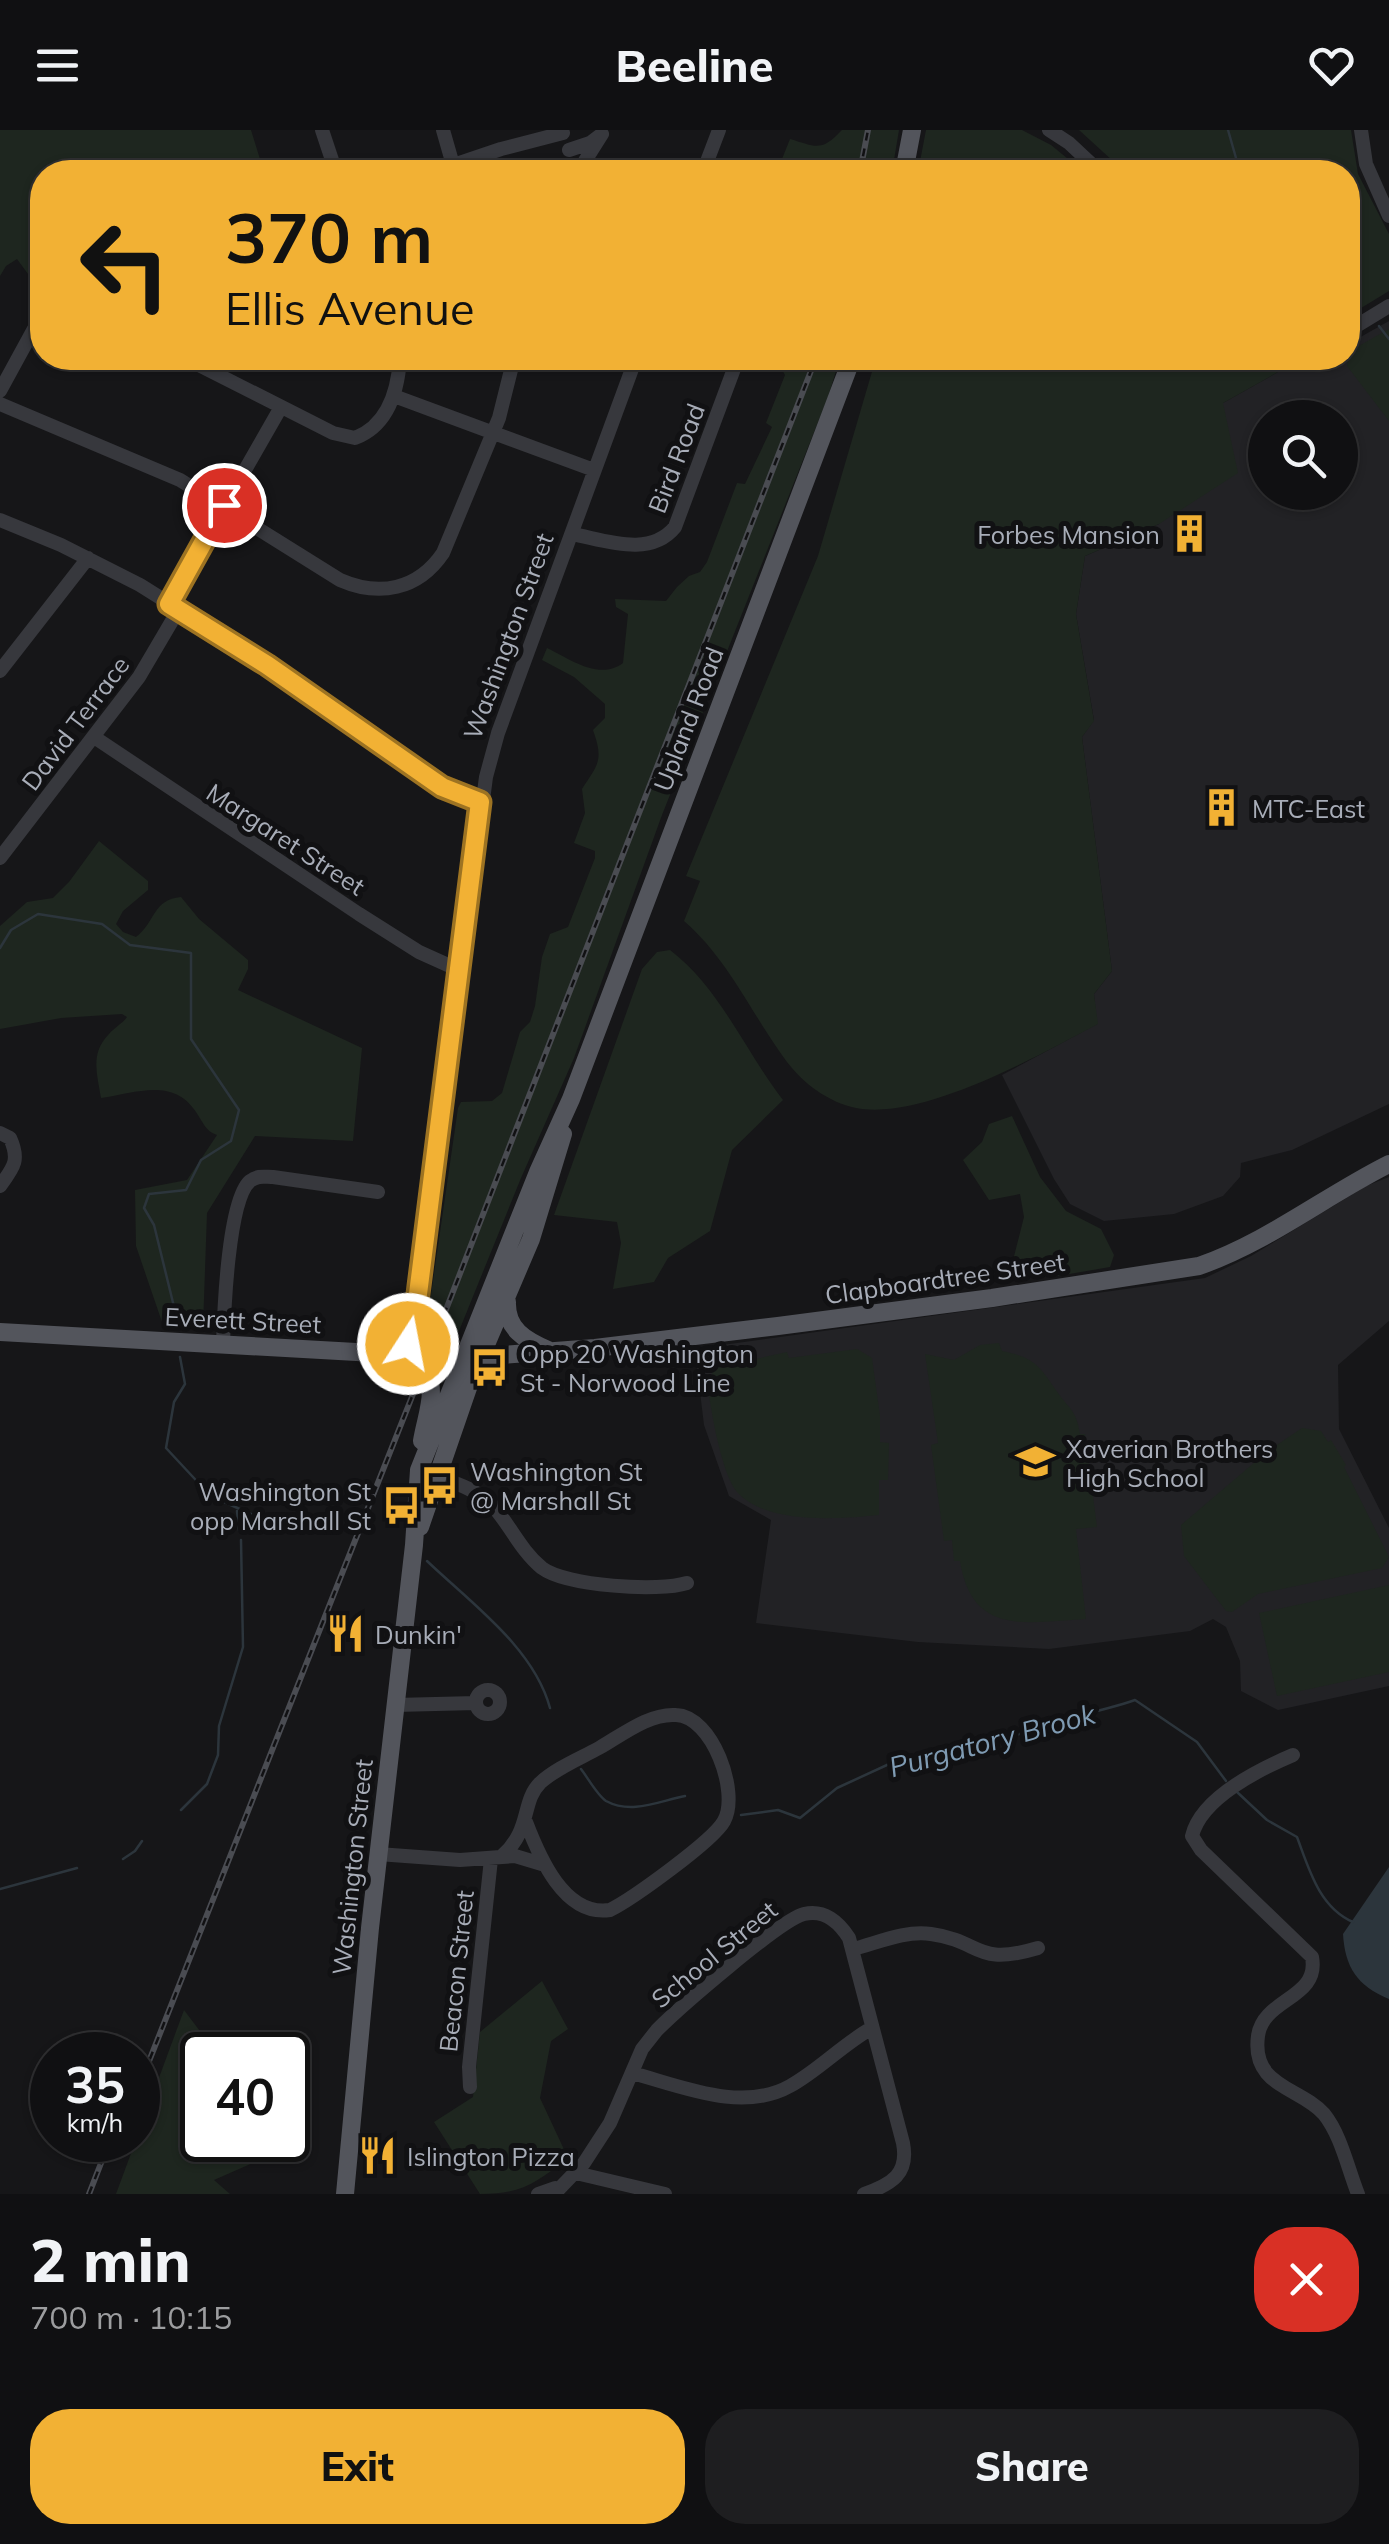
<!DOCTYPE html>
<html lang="en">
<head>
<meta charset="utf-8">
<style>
	:root { --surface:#101012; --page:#1e1e20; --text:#f1f3f6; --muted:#9c9d9f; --line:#303032; --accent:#f2b134 }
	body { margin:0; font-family:Mulish,sans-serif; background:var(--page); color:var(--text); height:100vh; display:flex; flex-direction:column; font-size:38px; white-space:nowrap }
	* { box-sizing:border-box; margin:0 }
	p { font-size:32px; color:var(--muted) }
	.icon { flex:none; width:55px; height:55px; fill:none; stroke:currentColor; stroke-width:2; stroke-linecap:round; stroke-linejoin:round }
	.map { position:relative; height:2064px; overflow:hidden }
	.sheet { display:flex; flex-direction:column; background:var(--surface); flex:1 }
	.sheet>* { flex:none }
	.banner { position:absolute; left:30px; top:30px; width:1330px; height:210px; border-radius:40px; box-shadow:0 2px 8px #0004,0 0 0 2px var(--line); background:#f2b134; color:#111; overflow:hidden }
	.controls { position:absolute; left:1248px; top:270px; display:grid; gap:20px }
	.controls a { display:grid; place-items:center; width:110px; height:110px; border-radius:50%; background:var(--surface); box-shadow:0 2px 8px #0004,0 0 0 2px var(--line); font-size:50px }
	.speed { position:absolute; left:30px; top:1902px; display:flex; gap:20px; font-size:50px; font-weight:700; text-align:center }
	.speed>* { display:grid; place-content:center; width:130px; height:130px; border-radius:50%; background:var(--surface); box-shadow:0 2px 8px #0004,0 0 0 2px var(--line); line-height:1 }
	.speed small { font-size:25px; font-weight:400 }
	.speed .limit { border:5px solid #111; border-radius:15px; background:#fff; color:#111 }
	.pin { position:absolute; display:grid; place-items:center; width:85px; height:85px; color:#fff; margin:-42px; border:5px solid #fff; border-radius:50%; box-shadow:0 2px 10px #0007 }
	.me { position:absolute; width:110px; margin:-55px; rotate:11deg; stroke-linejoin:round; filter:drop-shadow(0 0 8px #0008) }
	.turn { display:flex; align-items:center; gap:35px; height:210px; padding:0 30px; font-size:45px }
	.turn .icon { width:130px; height:130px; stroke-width:2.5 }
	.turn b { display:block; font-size:70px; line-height:85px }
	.round { display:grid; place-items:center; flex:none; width:105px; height:105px; border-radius:40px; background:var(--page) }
	.overview { display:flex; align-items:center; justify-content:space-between; height:170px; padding:0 30px }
	h1 { font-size:60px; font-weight:800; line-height:75px }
	.cta { display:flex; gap:20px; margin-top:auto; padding:20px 30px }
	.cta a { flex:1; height:115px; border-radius:40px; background:var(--accent); color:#111; font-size:40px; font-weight:800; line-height:115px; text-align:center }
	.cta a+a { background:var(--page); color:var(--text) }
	header { display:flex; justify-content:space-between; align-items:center; height:130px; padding:0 30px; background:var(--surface); font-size:45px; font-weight:800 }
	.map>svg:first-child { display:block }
</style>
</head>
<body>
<header><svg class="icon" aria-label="menu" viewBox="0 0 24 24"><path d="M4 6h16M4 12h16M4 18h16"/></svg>Beeline<svg class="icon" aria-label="heart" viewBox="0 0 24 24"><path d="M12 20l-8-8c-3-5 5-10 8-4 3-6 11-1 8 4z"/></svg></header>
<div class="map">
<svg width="1389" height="2064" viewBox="0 0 1389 2064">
	<rect width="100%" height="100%" fill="#161618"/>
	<path fill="#222225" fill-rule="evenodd" d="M1389,191V974L1292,1020L1241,1033L1240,1047L1223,1066L1174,1084L1104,1091L1070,1074L1054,1049L1002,945L1097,894L1094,864L1112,841L1082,607L1094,590L1076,484L1085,426L1159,394L1223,273L1303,228H1348V214ZM1265,288H1340V362H1265Z
		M1389,1047V1191L1338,1235L1339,1299L1389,1398V1556L1278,1580L1241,1561L1240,1531L1226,1497L1213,1489L1190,1501L1049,1519L918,1512L756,1493L771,1390L729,1366L704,1295L696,1229L715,1216L1205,1148L1251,1126L1366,1056Z"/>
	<path fill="#1e261f" d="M0,0H251L264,42H42V163L17,129L6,136L0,146Z
		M842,0H899L892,42H785L778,39L790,9C817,17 821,22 842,0Z
		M926,0H1022L1051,15L1084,42H918Z
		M1079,0H1351L1358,44L1389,104V161L1348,186V42H1120L1114,32Z
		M1389,199V291L1347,236L1348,222Z
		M784,228H840L828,267L662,685L574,928L521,1048L459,1201L451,1206L426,1199L458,978L461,972L492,971L502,963L520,902L530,892L535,876L542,827L550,804L568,797L595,728V721L574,713L585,683L582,659C598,634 604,631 593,600L605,588V574L574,547L542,530L547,518C570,529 599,551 623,533L628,484L616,477L615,469L666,471L677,457L689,446L700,442L707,432L737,353L745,354L772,297L766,293L785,245L781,238Z
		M876,228H1303L1223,273L1238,343L1159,394L1085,426L1076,484L1094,591L1082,607L1112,841L1094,864L1098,894C1039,925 923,991 856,978C828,972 804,954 787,932C751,884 730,831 684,791L700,751L686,746L818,426Z
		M99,711L148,751V760L123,781L116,794L123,802L136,807C155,793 153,769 181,767L199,789L248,830V839L238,860L362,918L353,1011L255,1006L207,1083L203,1197L163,1195L136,1116L135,1060L187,1050L217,1005C205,1001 203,992 196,982C173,947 136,963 101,968C97,944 90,923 109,904C115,897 122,894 127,887L122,884L61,888L0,899V796L27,772L53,768L69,752Z
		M670,820C720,858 745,921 783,970L732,1020L710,1101L668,1128L654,1152L613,1159L621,1113L617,1092L554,1085L642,839L657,822Z
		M1012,986L1040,1047L1066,1081L1101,1099L1114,1125L1110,1137L1052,1147L1009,1146L1024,1087L1020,1064L989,1070L963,1030L982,1012L989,994Z
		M999,1213L1002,1221C1036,1228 1039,1236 1058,1263C1071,1281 1076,1280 1080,1304H1085L1097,1397L1076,1399L1086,1489C1027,1492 972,1507 960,1431H954L952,1410L944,1411L931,1315L938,1313L925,1224L954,1230L980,1215Z
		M857,1219L872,1228L880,1286V1312L889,1313L888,1350H879V1385C839,1389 767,1395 737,1362C721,1343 710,1276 707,1250L713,1248L711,1239L787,1222L789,1228Z
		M1302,1298L1321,1301L1328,1312L1331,1310L1346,1335L1344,1337L1389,1427L1382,1438L1258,1464L1232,1482L1226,1481L1184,1426L1181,1395L1268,1321Z
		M1389,1455V1542L1277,1566L1259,1483Z
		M542,1851L568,1899L551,1911L540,1968L568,2028C536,2053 522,2064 480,2064L434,1992L473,1967L480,1902Z
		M184,1880L218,1925H202V2010H276L255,2032L214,2050L230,2064H116Z"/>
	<path fill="#2c353c" d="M1389,1737V1869C1357,1856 1345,1837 1343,1804Z"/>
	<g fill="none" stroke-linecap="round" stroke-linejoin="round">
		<path stroke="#2c353c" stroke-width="2.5" d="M1228,0L1240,42
			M1348,169L1356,180
			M1379,196L1389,209
			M0,818L11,800L38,784L102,794L130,815L191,823V909L239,980L231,1011L201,1030L186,1060L149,1064L144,1078L154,1095L177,1189
			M180,1227L185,1254L174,1272L166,1318L206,1361
			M213,1367L253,1385L325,1402
			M237,1381L239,1400
			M427,1431C471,1473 534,1518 550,1578
			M581,1639C588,1648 597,1665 606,1671C632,1685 659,1671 685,1666
			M1237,1662L1267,1690L1297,1707C1309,1739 1319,1777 1353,1792
			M181,1680L207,1654L218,1625L219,1596L243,1517L241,1410
			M741,1685L778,1680L800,1688L837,1658L900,1629L1024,1603C1047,1604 1065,1591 1087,1584C1102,1579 1119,1576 1135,1570L1197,1612L1226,1651
			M123,1729L135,1721L142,1711
			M0,1759L77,1738"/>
		<path stroke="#37383d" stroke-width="14" d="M322,0L336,42
			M443,0L455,42
			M1049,0L1069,13L1100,42
			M1361,0L1366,34L1389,86
			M569,20L590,13L602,4L578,42
			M433,42L501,19L563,3
			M703,42L719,0
			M1348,201L1389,176
			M185,228L333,303L355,308C389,295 398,260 400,228
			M0,261L42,184
			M394,266L594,340
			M0,274L180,350L340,450C379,467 418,460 443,423L499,288L514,228
			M0,390L61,415L140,455L267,535L442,657L480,672
			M572,404C605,410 650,428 675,397L738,228
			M169,473L281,277
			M0,541L88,428
			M94,607L359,784L419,822L459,840
			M0,728L139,547L179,479
			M0,1003L10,1008C20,1030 14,1037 0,1056
			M223,1214C224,1183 228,1070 250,1051C258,1045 264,1047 273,1047L378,1062
			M405,1226L418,1164L486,647L498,603L636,228
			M430,1344C452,1352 477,1359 493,1376C510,1395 521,1421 542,1438C566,1456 659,1462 687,1453
			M476 1572a12 12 0 1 1 24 0a12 12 0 1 1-24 0Z
			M395,1575L476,1573
			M1293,1625C1260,1639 1201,1668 1192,1706L1201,1720L1312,1827C1320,1869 1263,1868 1258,1906C1251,1957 1300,1957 1324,1984C1341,2005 1348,2039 1358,2064
			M378,1724L460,1730L515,1726L545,1735
			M502,1726C532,1699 521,1672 540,1653C556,1638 581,1628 599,1618C622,1605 649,1583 676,1585C712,1586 740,1662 724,1691C713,1711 632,1769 610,1780C564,1787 539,1726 526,1692
			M853,1819C877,1813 905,1800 931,1804C983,1811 974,1837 1038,1818
			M632,1943C681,1956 742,1983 790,1956C819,1940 843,1914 872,1898
			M470,1957L469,1937L491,1729
			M576,2043L665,2064
			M538,2064L555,2058L558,2060L584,2033L610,1993L642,1919L657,1900C679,1878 780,1790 804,1784C824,1779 839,1792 849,1808L903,2013C909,2044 892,2054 864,2064"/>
		<path stroke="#53555c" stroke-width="18" d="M904,42L912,0
			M507,1172C506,1199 525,1210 548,1220
			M0,1202L463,1228L595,1218L778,1196L992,1168L1199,1136C1268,1112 1325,1066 1389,1034
			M409,1229C445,1247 427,1279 422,1311
			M420,1397L470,1252L531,1109L563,1004
			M345,2064L370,1798L414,1415L419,1340L538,1042L571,969L852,228"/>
		<defs>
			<path id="rail" d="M860,42L868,0
				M138,1959L419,1249L816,228
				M89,2064L110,2010"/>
		</defs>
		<use href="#rail" stroke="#4a4c52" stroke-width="6"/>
		<use href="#rail" stroke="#111113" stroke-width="2.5" stroke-dasharray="8" stroke-linecap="butt"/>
	</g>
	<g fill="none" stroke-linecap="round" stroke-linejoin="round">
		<defs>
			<path id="route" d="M224,375L169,474L267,535L442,657L480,672L418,1164L408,1214"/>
		</defs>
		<use href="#route" stroke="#9d7322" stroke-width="25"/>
		<use href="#route" stroke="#f2b134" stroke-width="18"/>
	</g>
	<defs>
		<symbol id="building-bare" viewBox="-9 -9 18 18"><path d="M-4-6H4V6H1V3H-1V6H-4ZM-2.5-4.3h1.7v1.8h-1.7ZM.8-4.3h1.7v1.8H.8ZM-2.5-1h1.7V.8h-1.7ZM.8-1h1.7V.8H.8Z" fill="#f2b134" stroke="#111113" stroke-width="2.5" paint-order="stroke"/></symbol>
		<symbol id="bus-bare" viewBox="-9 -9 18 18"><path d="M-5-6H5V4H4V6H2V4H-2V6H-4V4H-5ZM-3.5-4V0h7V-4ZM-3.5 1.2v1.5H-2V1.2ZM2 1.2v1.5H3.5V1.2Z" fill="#f2b134" stroke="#111113" stroke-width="2.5" paint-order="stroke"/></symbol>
		<symbol id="school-bare" viewBox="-9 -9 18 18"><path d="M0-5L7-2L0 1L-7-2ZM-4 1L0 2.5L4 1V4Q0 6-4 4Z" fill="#f2b134" stroke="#111113" stroke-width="2.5" paint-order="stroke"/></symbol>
		<symbol id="restaurant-bare" viewBox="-9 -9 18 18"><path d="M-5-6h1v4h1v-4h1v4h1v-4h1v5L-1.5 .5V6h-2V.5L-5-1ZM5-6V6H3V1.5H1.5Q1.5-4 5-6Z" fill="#f2b134" stroke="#111113" stroke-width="2.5" paint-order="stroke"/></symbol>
	</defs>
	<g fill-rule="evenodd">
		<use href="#building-bare" x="1162" y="376" width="55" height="55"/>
		<use href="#building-bare" x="1194" y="650" width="55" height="55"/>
		<use href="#bus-bare" x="462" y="1210" width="55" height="55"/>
		<use href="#school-bare" x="1008" y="1304" width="55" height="55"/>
		<use href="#bus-bare" x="412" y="1328" width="55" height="55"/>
		<use href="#bus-bare" x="374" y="1348" width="55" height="55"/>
		<use href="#restaurant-bare" x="318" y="1476" width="55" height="55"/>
		<use href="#restaurant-bare" x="350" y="1998" width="55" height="55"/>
	</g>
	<g text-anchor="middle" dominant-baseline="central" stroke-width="10" stroke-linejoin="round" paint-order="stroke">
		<g font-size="25" fill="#a8adb8" stroke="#111113">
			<text transform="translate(676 328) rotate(-69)">Bird Road</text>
			<text transform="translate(508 506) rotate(-70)">Washington Street</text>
			<text transform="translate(688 589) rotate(-69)">Upland Road</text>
			<text transform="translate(75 593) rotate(-53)">David Terrace</text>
			<text transform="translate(286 709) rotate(33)">Margaret Street</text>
			<text transform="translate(945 1148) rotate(-8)">Clapboardtree Street</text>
			<text transform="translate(243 1190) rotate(3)">Everett Street</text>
			<text transform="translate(352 1737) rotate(-84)">Washington Street</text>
			<text transform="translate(714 1824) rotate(-39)">School Street</text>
			<text transform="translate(456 1841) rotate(-84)">Beacon Street</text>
		</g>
		<g font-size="25" fill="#a8adb8" stroke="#111113" text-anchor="start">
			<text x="1160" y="404" text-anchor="end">Forbes Mansion</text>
			<text x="1252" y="678">MTC-East</text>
			<text x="520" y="1223">Opp 20 Washington<tspan x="520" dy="29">St - Norwood Line</tspan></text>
			<text x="1066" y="1318">Xaverian Brothers<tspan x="1066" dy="29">High School</tspan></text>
			<text x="470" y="1341">Washington St<tspan x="470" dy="29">@ Marshall St</tspan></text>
			<text x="371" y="1361" text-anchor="end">Washington St<tspan x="371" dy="29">opp Marshall St</tspan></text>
			<text x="375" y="1504">Dunkin'</text>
			<text x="407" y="2026">Islington Pizza</text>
		</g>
		<g font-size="28" font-style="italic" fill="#7f9bb3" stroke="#111113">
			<text transform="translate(992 1610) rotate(-15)">Purgatory Brook</text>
		</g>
	</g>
</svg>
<div class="controls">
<a><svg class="icon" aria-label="search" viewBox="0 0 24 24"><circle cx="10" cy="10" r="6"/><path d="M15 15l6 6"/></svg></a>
</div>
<div class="speed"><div>35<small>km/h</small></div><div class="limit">40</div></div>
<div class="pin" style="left:224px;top:375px;background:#d93025"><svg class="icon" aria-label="arrive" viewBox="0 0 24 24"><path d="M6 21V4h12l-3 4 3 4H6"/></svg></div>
<svg class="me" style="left:408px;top:1214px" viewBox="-20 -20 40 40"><circle r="17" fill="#f2b134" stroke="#fff" stroke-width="3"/><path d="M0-11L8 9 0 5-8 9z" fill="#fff"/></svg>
<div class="banner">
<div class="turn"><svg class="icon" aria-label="left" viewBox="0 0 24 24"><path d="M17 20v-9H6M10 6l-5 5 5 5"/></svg><div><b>370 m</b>Ellis Avenue</div></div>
</div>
</div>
<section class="sheet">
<div class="overview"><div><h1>2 min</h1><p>700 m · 10:15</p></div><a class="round" style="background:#d93025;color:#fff"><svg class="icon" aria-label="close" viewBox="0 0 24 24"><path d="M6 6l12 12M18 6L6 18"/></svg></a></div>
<div class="cta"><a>Exit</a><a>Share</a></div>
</section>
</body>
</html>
